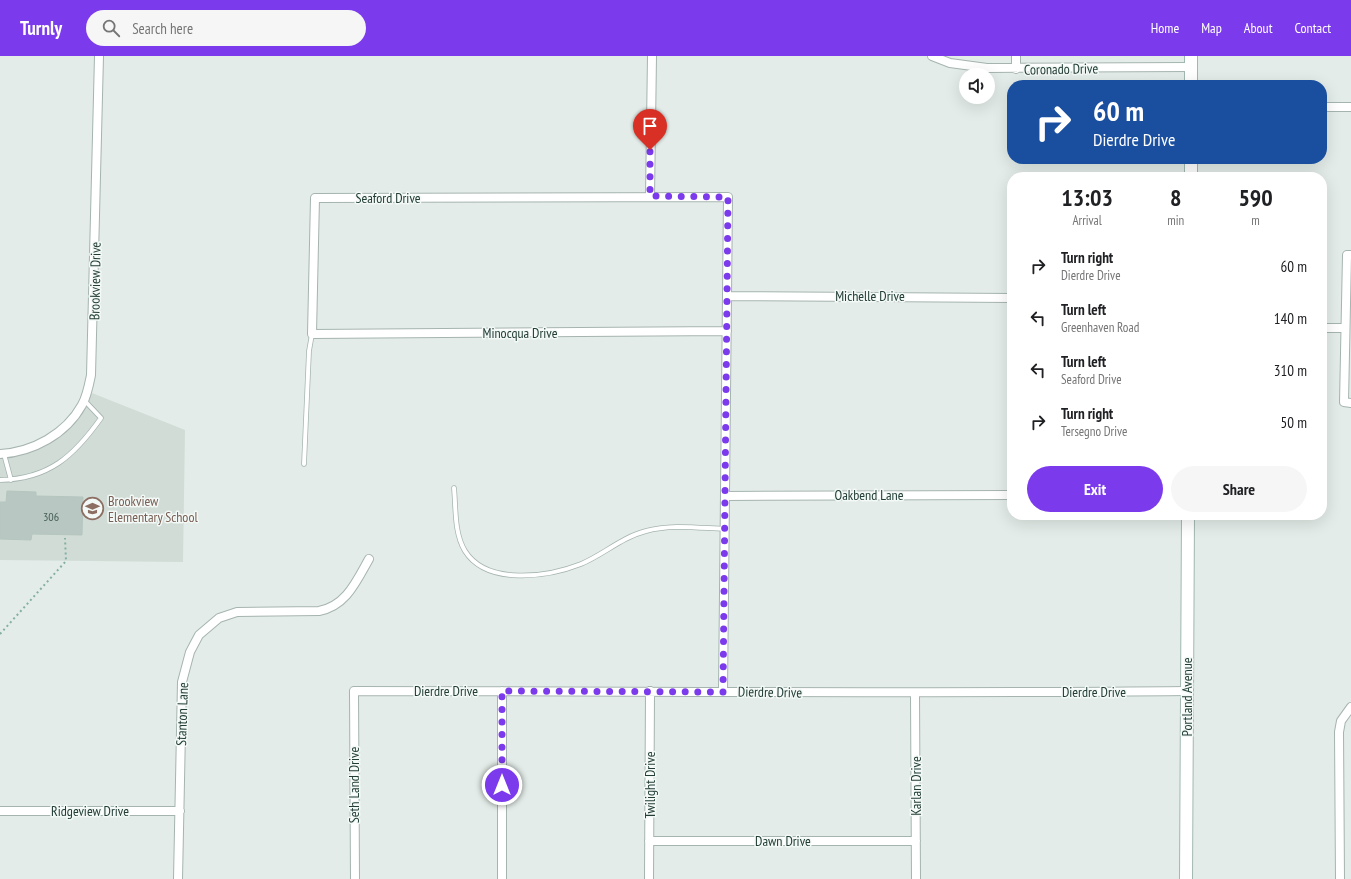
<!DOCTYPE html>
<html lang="en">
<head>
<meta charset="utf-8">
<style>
	:root { --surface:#fff; --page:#f6f6f6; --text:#202124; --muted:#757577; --accent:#7c3aed }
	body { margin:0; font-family:"PT Sans Narrow",sans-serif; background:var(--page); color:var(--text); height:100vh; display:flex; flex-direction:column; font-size:15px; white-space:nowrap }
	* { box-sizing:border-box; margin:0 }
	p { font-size:13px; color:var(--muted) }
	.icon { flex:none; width:22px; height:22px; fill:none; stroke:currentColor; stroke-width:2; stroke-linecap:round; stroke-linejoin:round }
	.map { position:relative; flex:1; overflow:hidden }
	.details { position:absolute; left:1007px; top:116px; width:320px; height:348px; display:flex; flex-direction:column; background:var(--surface); border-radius:16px; box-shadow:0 4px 16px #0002 }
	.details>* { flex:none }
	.hud { position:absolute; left:1007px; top:24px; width:320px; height:84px; border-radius:16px; box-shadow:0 4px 16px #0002; background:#1a4fa0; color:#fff; overflow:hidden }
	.fabs { position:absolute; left:959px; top:12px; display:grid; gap:8px }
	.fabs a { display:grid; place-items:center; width:36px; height:36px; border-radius:50%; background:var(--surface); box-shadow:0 4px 16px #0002; font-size:20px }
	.pin { position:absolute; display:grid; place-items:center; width:34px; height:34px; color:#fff; margin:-41px -17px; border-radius:50% 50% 50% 0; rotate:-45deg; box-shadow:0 0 4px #0007 }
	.pin .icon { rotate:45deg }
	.me { position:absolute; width:44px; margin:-22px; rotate:0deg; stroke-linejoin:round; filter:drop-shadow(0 0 3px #0008) }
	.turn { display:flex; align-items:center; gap:14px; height:84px; padding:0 20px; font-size:18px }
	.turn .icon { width:52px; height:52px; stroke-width:2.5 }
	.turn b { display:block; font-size:28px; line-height:34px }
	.eta { display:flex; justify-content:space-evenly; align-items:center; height:68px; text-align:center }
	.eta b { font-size:24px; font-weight:600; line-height:28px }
	.cta { display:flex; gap:8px; margin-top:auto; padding:8px 20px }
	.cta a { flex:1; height:46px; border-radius:24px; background:var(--accent); color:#fff; font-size:16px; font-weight:600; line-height:46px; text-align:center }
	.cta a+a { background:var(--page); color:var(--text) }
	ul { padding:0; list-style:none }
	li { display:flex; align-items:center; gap:12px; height:52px; padding:0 20px }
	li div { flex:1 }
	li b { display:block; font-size:15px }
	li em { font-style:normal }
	header { display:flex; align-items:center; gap:24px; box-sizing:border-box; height:56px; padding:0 20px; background:var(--accent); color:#fff }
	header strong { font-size:19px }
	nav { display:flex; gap:22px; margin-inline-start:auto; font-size:14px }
	.search { width:280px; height:36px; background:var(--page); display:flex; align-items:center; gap:10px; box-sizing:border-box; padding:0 14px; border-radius:22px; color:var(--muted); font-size:15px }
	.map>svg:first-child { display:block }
</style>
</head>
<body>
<header>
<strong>Turnly</strong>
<div class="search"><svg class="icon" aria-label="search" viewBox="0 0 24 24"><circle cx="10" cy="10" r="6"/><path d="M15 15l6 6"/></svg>Search here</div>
<nav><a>Home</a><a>Map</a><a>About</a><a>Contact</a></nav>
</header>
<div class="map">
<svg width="1351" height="823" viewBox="0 0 1351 823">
	<rect width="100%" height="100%" fill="#e3ece8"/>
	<path fill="#d1dcd7" d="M92,337L185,374L183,506L0,504V402L13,401L39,393L62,380L80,360Z"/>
	<path fill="#b8c7c1" stroke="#b5c6bf" d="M7,435L36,436V440L83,441L82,479L32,478L31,484L0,483V446H6Z"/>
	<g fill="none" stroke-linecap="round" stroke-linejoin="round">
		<defs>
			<path id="lane" d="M4,398L11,424
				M304,408L309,295L312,278
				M0,424C49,423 74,400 101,362L84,344
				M454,432C456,452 454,477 465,495C487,530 548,521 581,508C603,499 622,481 646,475C671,468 699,472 725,473"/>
			<path id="street" d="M932,0L950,7L987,12L1191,11
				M1016,13V0
				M1322,51H1351
				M650,140L652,0
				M1351,199H1347L1344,346L1351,347
				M727,240L1012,242
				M1322,272H1345
				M0,398C33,396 66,378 82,349C87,340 89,329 91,319L99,0
				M725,440L1012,439
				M723,636C725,471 727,306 728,141L315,142L312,278L727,275
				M915,638L916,823
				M0,755H180
				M649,785H916
				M178,823L182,626L190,596L199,579L219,562L237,556L319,555C346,550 356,526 369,503
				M355,823L354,635C632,635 909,638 1186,635
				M502,823V635
				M649,823L650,635
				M1340,823L1339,676L1341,665L1351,651"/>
			<path id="secondary" d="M1191,29V0
				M1191,121V103
				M1186,823L1188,459"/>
		</defs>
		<use href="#lane" stroke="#a6b4af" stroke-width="5.5"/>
		<use href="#street" stroke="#a6b4af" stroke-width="10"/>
		<use href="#secondary" stroke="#a1b8b0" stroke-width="14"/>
		<path stroke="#84afa2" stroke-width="2" stroke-dasharray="2 3" stroke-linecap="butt" d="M0,578L66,505L65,482"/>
		<use href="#lane" stroke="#fff" stroke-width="4"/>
		<use href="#street" stroke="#fff" stroke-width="8"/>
		<use href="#secondary" stroke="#fff" stroke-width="12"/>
	</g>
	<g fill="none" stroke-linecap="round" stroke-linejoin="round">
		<path stroke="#7c3aed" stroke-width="7" stroke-dasharray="0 12.6" d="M502,729V635L723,636L728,141L650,140V94"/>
	</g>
	<defs>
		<symbol id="school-ring" viewBox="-11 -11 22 22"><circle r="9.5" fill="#f3f9f6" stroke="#8d6e63" stroke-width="1.5"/><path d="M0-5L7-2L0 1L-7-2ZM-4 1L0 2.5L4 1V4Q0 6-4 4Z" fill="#8d6e63"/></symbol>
	</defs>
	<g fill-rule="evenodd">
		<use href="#school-ring" x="80" y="440" width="25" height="25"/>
	</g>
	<g text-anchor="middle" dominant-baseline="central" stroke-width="3" stroke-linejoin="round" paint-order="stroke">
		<g font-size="12" fill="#486059">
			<text x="51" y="460">306</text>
		</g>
		<g font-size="14" fill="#233d36" stroke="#f3f9f6">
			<text transform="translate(1061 13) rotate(-1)">Coronado Drive</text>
			<text x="388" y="142">Seaford Drive</text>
			<text transform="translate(95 225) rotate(-89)">Brookview Drive</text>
			<text x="870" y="240">Michelle Drive</text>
			<text x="520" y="277">Minocqua Drive</text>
			<text x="869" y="439">Oakbend Lane</text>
			<text x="446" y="635">Dierdre Drive</text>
			<text transform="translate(770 636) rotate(1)">Dierdre Drive</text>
			<text x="1094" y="636">Dierdre Drive</text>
			<text transform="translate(1187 641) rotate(-90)">Portland Avenue</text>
			<text transform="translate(182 658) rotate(-88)">Stanton Lane</text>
			<text transform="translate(354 729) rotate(-90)">Seth Land Drive</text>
			<text transform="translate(650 729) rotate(-90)">Twilight Drive</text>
			<text transform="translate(916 730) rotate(-90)">Karlan Drive</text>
			<text x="90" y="755">Ridgeview Drive</text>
			<text x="783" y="785">Dawn Drive</text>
		</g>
		<g font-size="14" fill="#785e54" stroke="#f3f9f6" text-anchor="start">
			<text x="108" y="445">Brookview<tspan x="108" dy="16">Elementary School</tspan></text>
		</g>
	</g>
</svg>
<div class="fabs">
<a><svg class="icon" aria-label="sound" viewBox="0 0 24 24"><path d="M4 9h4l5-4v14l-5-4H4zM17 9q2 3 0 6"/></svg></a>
</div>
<div class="pin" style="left:650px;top:94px;background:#d93025"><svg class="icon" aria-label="arrive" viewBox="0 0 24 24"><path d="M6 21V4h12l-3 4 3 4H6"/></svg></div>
<svg class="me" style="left:502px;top:729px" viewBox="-20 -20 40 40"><circle r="17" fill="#7c3aed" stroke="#fff" stroke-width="3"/><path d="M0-11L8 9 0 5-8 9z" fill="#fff"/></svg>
<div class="hud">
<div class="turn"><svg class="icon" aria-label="right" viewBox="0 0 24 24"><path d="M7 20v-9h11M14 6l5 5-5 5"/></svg><div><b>60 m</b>Dierdre Drive</div></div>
</div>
<section class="details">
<div class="eta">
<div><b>13:03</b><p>Arrival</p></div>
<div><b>8</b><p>min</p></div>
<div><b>590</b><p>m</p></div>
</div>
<ul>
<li><svg class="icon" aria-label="right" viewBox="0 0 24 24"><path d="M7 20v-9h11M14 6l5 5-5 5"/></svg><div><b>Turn right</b><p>Dierdre Drive</p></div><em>60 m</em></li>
<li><svg class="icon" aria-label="left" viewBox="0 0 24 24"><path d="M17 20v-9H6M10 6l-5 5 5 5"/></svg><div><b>Turn left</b><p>Greenhaven Road</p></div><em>140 m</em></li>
<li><svg class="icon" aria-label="left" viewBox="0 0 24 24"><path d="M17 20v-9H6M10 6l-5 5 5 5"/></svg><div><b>Turn left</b><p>Seaford Drive</p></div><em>310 m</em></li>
<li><svg class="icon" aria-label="right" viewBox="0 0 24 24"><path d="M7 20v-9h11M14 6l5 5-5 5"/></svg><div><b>Turn right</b><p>Tersegno Drive</p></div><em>50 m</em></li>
</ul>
<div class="cta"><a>Exit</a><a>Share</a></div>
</section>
</div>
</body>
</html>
